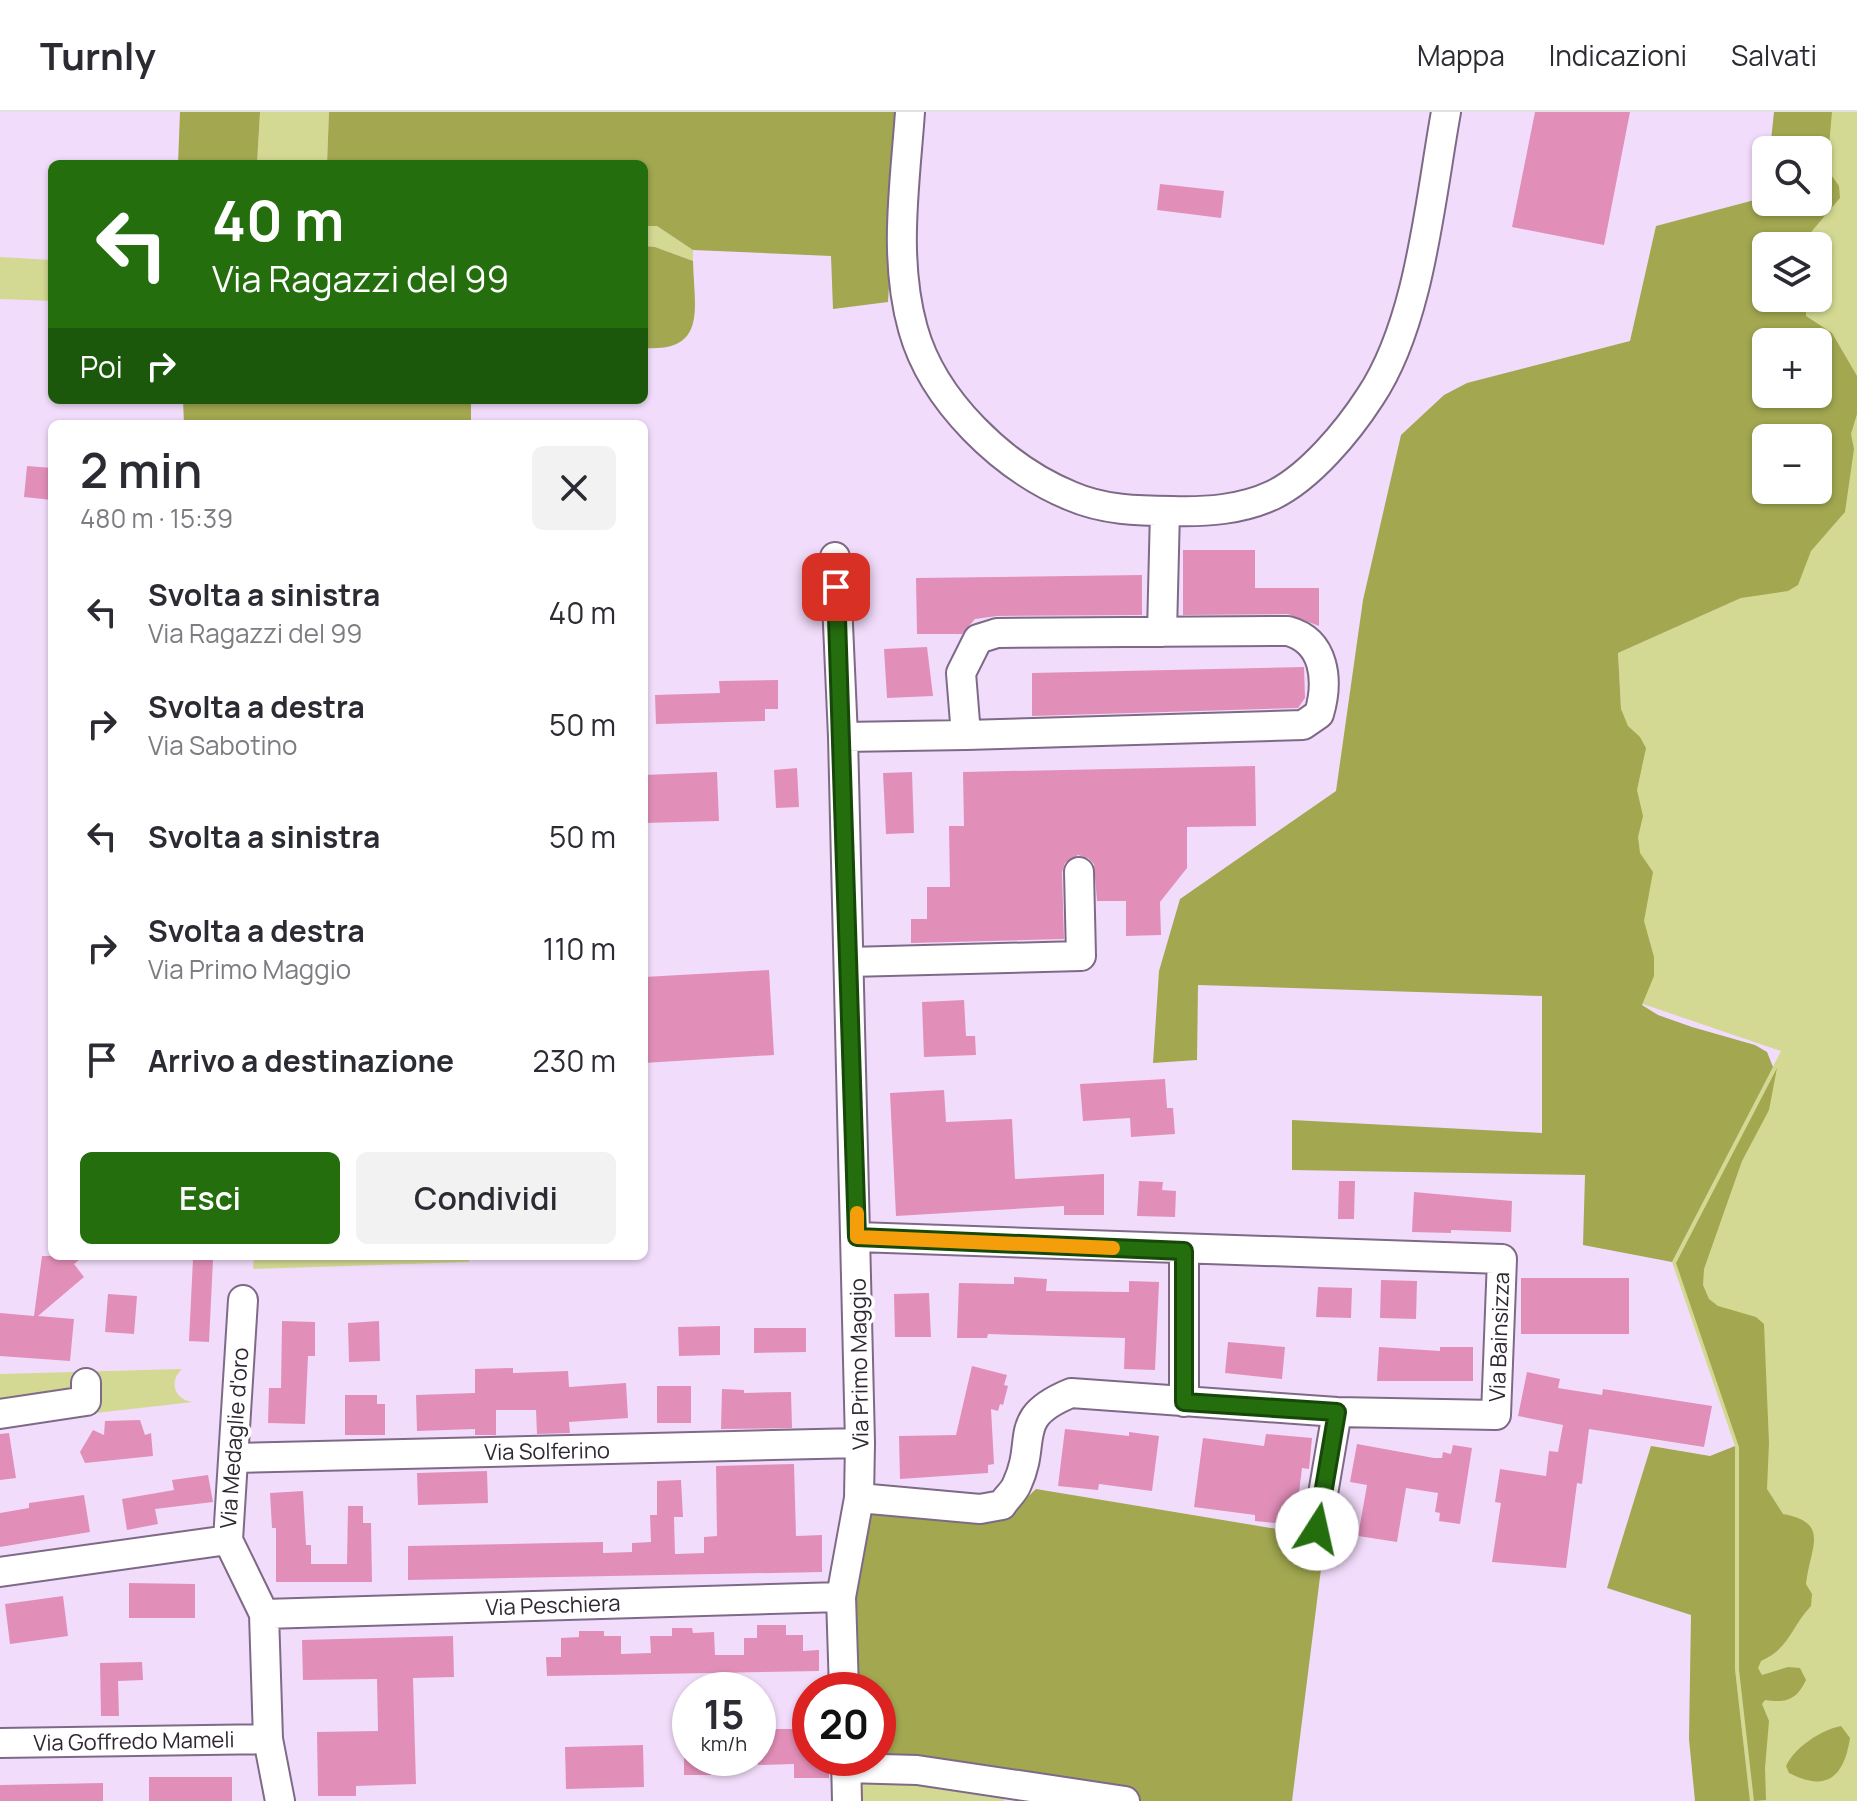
<!DOCTYPE html>
<html lang="it">
<head>
<meta charset="utf-8">
<style>
	:root { --surface:#fff; --page:#f2f2f3; --text:#2b2b33; --muted:#7c7c81; --line:#e1e1e2; --accent:#246e0e }
	body { margin:0; font-family:Manrope,sans-serif; background:var(--page); color:var(--text); height:100vh; display:flex; flex-direction:column; font-size:30px; white-space:nowrap }
	* { box-sizing:border-box; margin:0 }
	p { font-size:26px; color:var(--muted) }
	.icon { flex:none; width:44px; height:44px; fill:none; stroke:currentColor; stroke-width:2; stroke-linecap:round; stroke-linejoin:round }
	.map { position:relative; flex:1; overflow:hidden }
	.details { position:absolute; left:48px; top:308px; width:600px; height:840px; display:flex; flex-direction:column; background:var(--surface); border-radius:12px; box-shadow:0 2px 6px #0004 }
	.details>* { flex:none }
	.guide { position:absolute; left:48px; top:48px; width:600px; height:244px; border-radius:12px; box-shadow:0 2px 6px #0004; background:#246e0e; color:#fff; overflow:hidden }
	.controls { position:absolute; left:1752px; top:24px; display:grid; gap:16px }
	.controls a { display:grid; place-items:center; width:80px; height:80px; border-radius:12px; background:var(--surface); box-shadow:0 2px 6px #0004; font-size:40px }
	.speed { position:absolute; left:672px; top:1560px; display:flex; gap:16px; font-size:40px; font-weight:700; text-align:center }
	.speed>* { display:grid; place-content:center; width:104px; height:104px; border-radius:50%; background:var(--surface); box-shadow:0 2px 6px #0004; line-height:1 }
	.speed small { font-size:20px; font-weight:400 }
	.speed .limit { border:12px solid #d22; background:#fff; color:#111 }
	.pin { position:absolute; display:grid; place-items:center; width:68px; height:68px; color:#fff; margin:-34px; border-radius:16px; box-shadow:0 4px 12px #0006 }
	.me { position:absolute; width:88px; margin:-44px; rotate:10deg; stroke-linejoin:round; filter:drop-shadow(0 0 6px #0008) }
	.turn { display:flex; align-items:center; gap:28px; height:168px; padding:0 32px; font-size:36px }
	.turn .icon { width:104px; height:104px; stroke-width:2.5 }
	.turn b { display:block; font-size:56px; line-height:68px }
	.then { display:flex; align-items:center; height:76px; padding:0 32px; background:#0003; gap:16px; font-size:30px }
	.round { display:grid; place-items:center; flex:none; width:84px; height:84px; border-radius:12px; background:var(--page) }
	.overview { display:flex; align-items:center; justify-content:space-between; height:136px; padding:0 32px }
	h1 { font-size:48px; font-weight:600; line-height:60px }
	.cta { display:flex; gap:16px; margin-top:auto; padding:16px 32px }
	.cta a { flex:1; height:92px; border-radius:12px; background:var(--accent); color:#fff; font-size:32px; font-weight:600; line-height:92px; text-align:center }
	.cta a+a { background:var(--page); color:var(--text) }
	ul { padding:0; list-style:none }
	li { display:flex; align-items:center; gap:24px; height:112px; padding:0 32px }
	li div { flex:1 }
	li b { display:block; font-size:30px }
	li em { font-style:normal }
	header { display:flex; align-items:center; gap:48px; box-sizing:border-box; height:112px; padding:0 40px; background:var(--surface); border-bottom:2px solid var(--line) }
	header strong { font-size:38px }
	nav { display:flex; gap:44px; margin-inline-start:auto; font-size:28px }
	.map>svg:first-child { display:block }
</style>
</head>
<body>
<header>
<strong>Turnly</strong>
<nav><a>Mappa</a><a>Indicazioni</a><a>Salvati</a></nav>
</header>
<div class="map">
<svg width="1857" height="1689" viewBox="0 0 1857 1689">
	<rect width="100%" height="100%" fill="#f2dcfb"/>
	<path fill="#d3d993" d="M260,0H329L327,52H257Z
		M1806,0H1857V1689H1750L1735,1557V1334L1672,1150L1781,939L1637,890L1618,541L1741,486L1818,378V230L1806,204V186H1818V134H1805V130C1822,78 1822,52 1806,0Z
		M644,114H657L693,138V149L655,135L644,134Z
		M0,145L52,148V189L0,187Z
		M254,1144H469V1150L253,1157Z
		M182,1257C168,1270 175,1288 193,1290L96,1301L94,1284L0,1298V1262Z
		M858,1662L1006,1679L1004,1689H856Z"/>
	<path fill="#a2a750" fill-rule="evenodd" d="M180,0H260L257,52H178Z
		M329,0H900L888,190L833,197L831,144L693,138L657,114H644V52H327Z
		M1774,0H1832L1827,57L1839,74L1840,86L1812,119L1805,134H1766V186H1806V204L1832,221L1857,264V302L1851,322L1854,337L1845,400L1811,439L1798,473L1788,479L1741,486L1618,541L1621,597L1628,614L1640,625L1646,636L1637,678L1643,704L1638,725L1640,741L1653,760L1644,809L1654,845V864L1642,893L1658,903L1692,915L1755,933L1767,940L1773,955L1672,1150L1583,1133L1585,1063L1292,1058V1008L1542,1021V884L1198,873L1197,948L1153,951L1159,859L1180,787L1336,679L1363,488L1401,323L1444,283L1467,271L1630,229L1656,114L1766,85V90H1818V38H1770ZM1818,230V282H1766V230ZM1818,326V378H1766V326Z
		M644,134L655,135L693,149C694,196 708,240 644,236Z
		M183,288H471V312H184Z
		M1777,956L1769,998L1742,1049L1704,1157L1703,1173L1709,1187L1718,1194L1756,1205L1764,1212L1769,1331L1767,1377L1783,1402C1831,1411 1810,1435 1806,1472L1812,1482L1811,1494C1790,1516 1791,1535 1761,1549L1758,1556L1762,1563L1788,1555L1800,1556L1806,1568C1796,1589 1785,1591 1765,1588L1762,1592L1769,1609L1765,1656L1766,1688L1754,1689L1739,1558V1335L1676,1151Z
		M1651,1334L1710,1344L1735,1334V1557L1750,1689H1695L1689,1627L1691,1503L1607,1476Z
		M1036,1377L1325,1425L1292,1689H1095L878,1646V1578H855C852,1527 842,1443 871,1400L1014,1398Z
		M1841,1614L1850,1626C1844,1666 1826,1680 1789,1661L1786,1654C1795,1635 1821,1618 1841,1614Z"/>
	<path fill="#e18fb9" d="M1535,0H1630L1604,133L1512,115Z
		M1160,72L1224,79L1221,106L1157,98Z
		M27,354L52,356V388L24,385Z
		M1183,438H1255V476H1319V514L1288,502L1183,503Z
		M1142,463V503L997,504L975,507L962,522H917L916,466Z
		M927,535L933,584L887,586L884,537Z
		M1304,555L1305,586L1298,596L1032,604V561Z
		M778,568V597H765V609L656,612L655,583L720,581L719,569Z
		M1255,654L1256,714L1187,715V756L1160,790L1161,823L1126,824V789H1097L1094,752L1088,746L1078,743L1065,751L1062,760L1064,827L911,831V807H927V775H950L949,714H964L963,660Z
		M797,656L799,695L776,696L774,658Z
		M717,660L719,709L644,711V663Z
		M912,660L914,721L886,722L883,661Z
		M769,858L774,943L644,951V865Z
		M964,888L966,924H975L976,943L924,945L922,890Z
		M1165,967L1167,996H1173L1175,1022L1131,1025L1130,1006L1083,1009L1080,972Z
		M944,978L946,1010L1012,1007L1015,1067L1104,1062V1103H1064V1094L896,1104L890,981Z
		M1139,1069L1163,1070L1162,1078L1176,1079L1175,1105L1137,1104Z
		M1339,1069H1355L1354,1107H1338Z
		M1414,1080L1512,1089L1511,1120L1451,1118V1121L1412,1120Z
		M42,1144H84L74,1152L84,1165L38,1204L74,1207L70,1249L0,1244V1201L34,1204Z
		M193,1147L213,1148L209,1230L189,1229Z
		M1014,1165L1047,1167L1046,1179L1129,1180V1169L1159,1170L1155,1258L1124,1257L1125,1226L988,1222L987,1226H957L959,1171L1014,1172Z
		M1521,1166H1629V1222H1521Z
		M1381,1168L1417,1169L1416,1207L1380,1206Z
		M1318,1175L1352,1176L1351,1206L1316,1205Z
		M929,1181L931,1225H895L894,1182Z
		M108,1182L137,1184L134,1222L105,1220Z
		M282,1209L315,1210V1244H308L305,1312L268,1311L269,1276H281Z
		M379,1209L380,1249L349,1250L348,1211Z
		M720,1214V1243L679,1244L678,1215Z
		M754,1216H806V1240L754,1241Z
		M1228,1230L1285,1235L1282,1267L1225,1261Z
		M1379,1235L1440,1239V1235H1473V1269H1377Z
		M972,1254L1007,1263L1004,1273L1008,1274L1003,1293L1000,1292L998,1299L991,1297L994,1352L988,1353V1361L900,1367L899,1324L956,1323Z
		M513,1256V1261L568,1259L569,1275L626,1271L628,1306L569,1310L570,1321L537,1322L536,1298H496V1323H475V1317L417,1319L416,1283L475,1281V1257Z
		M1527,1260L1560,1267L1558,1276L1602,1283L1603,1277L1712,1294L1704,1335L1589,1317L1582,1372L1577,1371L1566,1456L1492,1450L1501,1391L1495,1390L1500,1357L1546,1364L1549,1339L1558,1340L1563,1313L1518,1304Z
		M657,1274H691V1311H657Z
		M722,1277L744,1278V1281L791,1280L792,1316L721,1317Z
		M345,1283H377V1292H385V1323H345Z
		M140,1308L145,1323L151,1321L153,1344L85,1351L80,1340L93,1318L104,1323L105,1309Z
		M1065,1317L1129,1324V1320L1159,1324L1152,1379L1099,1372L1098,1378L1058,1374Z
		M9,1321L16,1366L0,1368V1322Z
		M1266,1322L1312,1326L1309,1357L1302,1356L1295,1413L1255,1409V1403L1194,1395L1203,1326L1264,1334Z
		M1357,1332L1434,1346H1442L1443,1340L1451,1342L1453,1333L1472,1336L1460,1412L1439,1409L1440,1401L1435,1400L1438,1381L1406,1376L1397,1430L1358,1424L1367,1373L1350,1370Z
		M794,1352L796,1424L822,1423V1460L408,1468V1434L603,1430V1441L632,1440V1431L651,1430L650,1403H657V1369L681,1368L683,1405H674L675,1442L704,1441V1425L717,1424L716,1354Z
		M487,1359L488,1391L418,1393L417,1361Z
		M208,1363L213,1390L155,1397L158,1412L127,1418L122,1387L174,1378L172,1368Z
		M303,1379L306,1433H311V1452H347L348,1394H363V1411H371L372,1470H276V1416H272L270,1381Z
		M84,1383L90,1420L0,1435V1401L29,1396V1391Z
		M129,1471L195,1472V1506H129Z
		M63,1484L68,1524L10,1532L5,1492Z
		M757,1513H786V1523H803V1539L819,1538V1559L547,1564L546,1545H561V1526L579,1525V1519H604V1524H621V1542L651,1541L650,1524H672V1516H692L693,1521L714,1520L715,1543H744V1526H757Z
		M453,1524L454,1565L413,1566L416,1672L356,1674V1684H318L317,1620L378,1619L377,1567L303,1568L302,1528Z
		M142,1550L143,1568L118,1569L119,1604H101L100,1551Z
		M758,1617H810V1646H829V1666H794V1652L758,1653Z
		M643,1633L644,1675L566,1677L565,1635Z
		M684,1646H711V1663H684Z
		M149,1665H232V1689H149Z
		M103,1671V1689H0V1673Z"/>
	<g fill="none" stroke-linecap="round" stroke-linejoin="round">
		<defs>
			<path id="minor" d="M910,0C905,72 893,146 913,217C933,289 1003,356 1071,384C1103,398 1138,399 1172,399C1206,400 1241,398 1273,383C1310,365 1348,319 1370,285C1420,211 1430,88 1446,0
				M835,445L843,625L860,1331L859,1386L841,1485L844,1578
				M1288,519C1325,529 1329,568 1319,602L1303,613L966,623L961,561L978,527L997,521Z
				M1162,520L1165,399
				M843,625L966,623
				M849,850L1081,844L1079,760
				M857,1125L1502,1147L1496,1303L1337,1300L1071,1281C1010,1306 1038,1327 1017,1372C1014,1380 1006,1386 1002,1393L980,1397L859,1386
				M1184,1139V1290
				M0,1302L86,1289V1271
				M235,1346L860,1331
				M1317,1417L1337,1300
				M228,1428L264,1502L268,1627L280,1689
				M0,1460L228,1428L243,1188
				M264,1502L841,1485
				M0,1631L268,1627
				M846,1646L847,1689
				M846,1656L917,1658L1125,1689"/>
		</defs>
		<use href="#minor" stroke="#7e6a86" stroke-width="32"/>
		<use href="#minor" stroke="#fff" stroke-width="28"/>
	</g>
	<g fill="none" stroke-linecap="round" stroke-linejoin="round">
		<defs>
			<path id="route" d="M836,475L857,1125L1184,1139V1290L1337,1300L1317,1417"/>
		</defs>
		<use href="#route" stroke="#174809" stroke-width="20"/>
		<use href="#route" stroke="#246e0e" stroke-width="14"/>
		<path stroke="#f59e0b" stroke-width="14" d="M857,1101V1125L1113,1136"/>
	</g>
	<g text-anchor="middle" dominant-baseline="central" stroke-width="7" stroke-linejoin="round" paint-order="stroke">
		<g font-size="22" fill="#302733" stroke="#fff">
			<text transform="translate(1499 1225) rotate(-88)">Via Bainsizza</text>
			<text transform="translate(859 1252) rotate(-91)">Via Primo Maggio</text>
			<text transform="translate(234 1326) rotate(-86)">Via Medaglie d'oro</text>
			<text transform="translate(547 1339) rotate(-1)">Via Solferino</text>
			<text transform="translate(553 1493) rotate(-2)">Via Peschiera</text>
			<text transform="translate(134 1629) rotate(-1)">Via Goffredo Mameli</text>
		</g>
	</g>
</svg>
<div class="controls">
<a><svg class="icon" aria-label="search" viewBox="0 0 24 24"><circle cx="10" cy="10" r="6"/><path d="M15 15l6 6"/></svg></a>
<a><svg class="icon" aria-label="layers" viewBox="0 0 24 24"><path d="M12 4l9 5-9 5-9-5zM3 14l9 5 9-5"/></svg></a>
<a>+</a>
<a>−</a>
</div>
<div class="speed"><div>15<small>km/h</small></div><div class="limit">20</div></div>
<div class="pin" style="left:836px;top:475px;background:#d93025"><svg class="icon" aria-label="arrive" viewBox="0 0 24 24"><path d="M6 21V4h12l-3 4 3 4H6"/></svg></div>
<svg class="me" style="left:1317px;top:1417px" viewBox="-20 -20 40 40"><circle r="19" fill="#fff"/><path d="M0-13L10 11 0 6-10 11z" fill="#246e0e"/></svg>
<div class="guide">
<div class="turn"><svg class="icon" aria-label="left" viewBox="0 0 24 24"><path d="M17 20v-9H6M10 6l-5 5 5 5"/></svg><div><b>40 m</b>Via Ragazzi del 99</div></div>
<div class="then">Poi<svg class="icon" aria-label="right" viewBox="0 0 24 24"><path d="M7 20v-9h11M14 6l5 5-5 5"/></svg></div>
</div>
<section class="details">
<div class="overview"><div><h1>2 min</h1><p>480 m · 15:39</p></div><a class="round"><svg class="icon" aria-label="close" viewBox="0 0 24 24"><path d="M6 6l12 12M18 6L6 18"/></svg></a></div>
<ul>
<li><svg class="icon" aria-label="left" viewBox="0 0 24 24"><path d="M17 20v-9H6M10 6l-5 5 5 5"/></svg><div><b>Svolta a sinistra</b><p>Via Ragazzi del 99</p></div><em>40 m</em></li>
<li><svg class="icon" aria-label="right" viewBox="0 0 24 24"><path d="M7 20v-9h11M14 6l5 5-5 5"/></svg><div><b>Svolta a destra</b><p>Via Sabotino</p></div><em>50 m</em></li>
<li><svg class="icon" aria-label="left" viewBox="0 0 24 24"><path d="M17 20v-9H6M10 6l-5 5 5 5"/></svg><div><b>Svolta a sinistra</b></div><em>50 m</em></li>
<li><svg class="icon" aria-label="right" viewBox="0 0 24 24"><path d="M7 20v-9h11M14 6l5 5-5 5"/></svg><div><b>Svolta a destra</b><p>Via Primo Maggio</p></div><em>110 m</em></li>
<li><svg class="icon" aria-label="arrive" viewBox="0 0 24 24"><path d="M6 21V4h12l-3 4 3 4H6"/></svg><div><b>Arrivo a destinazione</b></div><em>230 m</em></li>
</ul>
<div class="cta"><a>Esci</a><a>Condividi</a></div>
</section>
</div>
</body>
</html>
